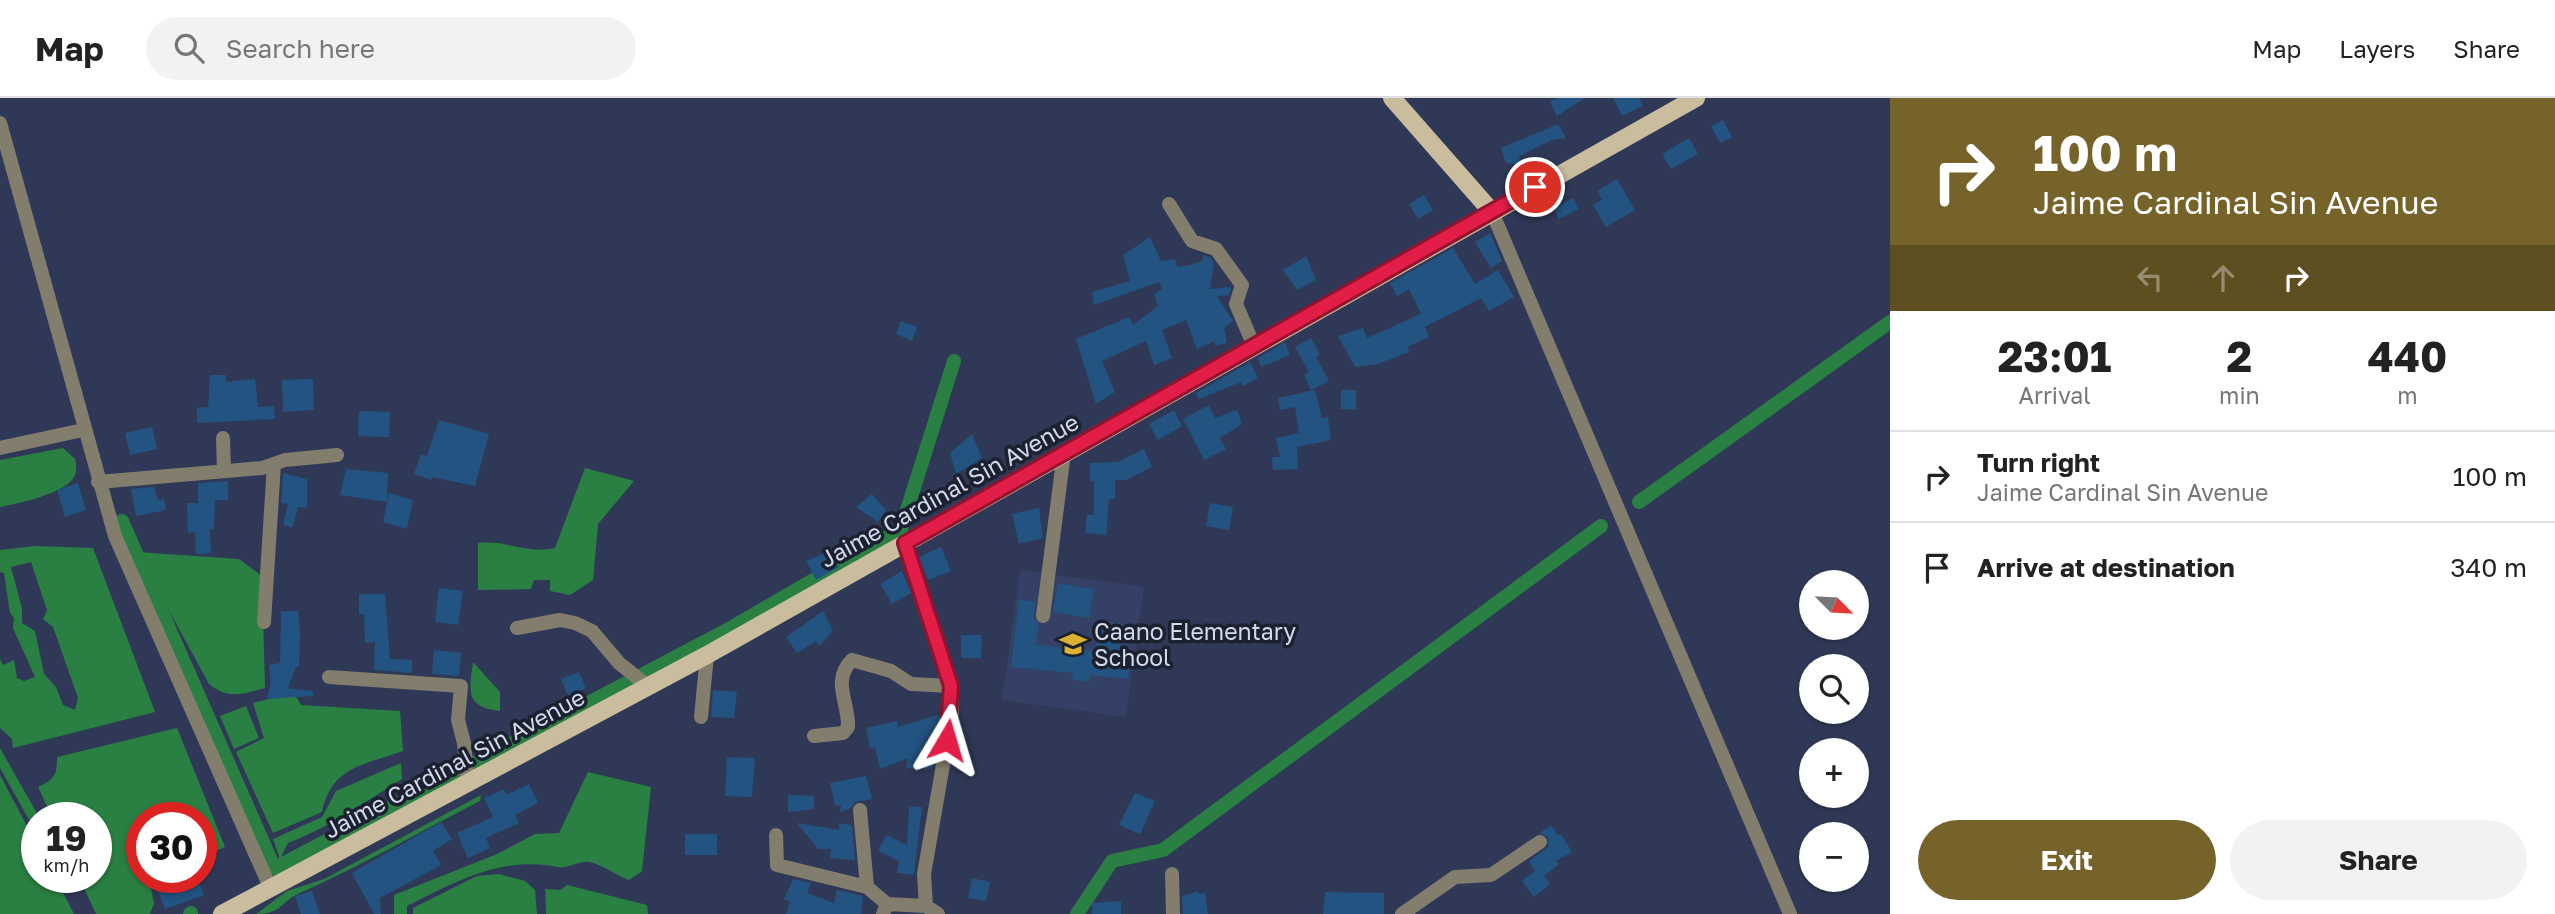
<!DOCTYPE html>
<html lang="en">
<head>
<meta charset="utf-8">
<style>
	:root { --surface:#fff; --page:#f2f2f2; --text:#222; --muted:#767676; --line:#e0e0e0; --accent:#76632a }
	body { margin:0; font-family:"Golos Text",sans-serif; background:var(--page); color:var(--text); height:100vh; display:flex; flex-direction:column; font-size:26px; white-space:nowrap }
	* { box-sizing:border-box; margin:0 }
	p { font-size:23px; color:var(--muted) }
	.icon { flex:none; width:38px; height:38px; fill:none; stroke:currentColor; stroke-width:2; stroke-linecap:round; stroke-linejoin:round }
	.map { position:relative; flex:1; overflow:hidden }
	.details { display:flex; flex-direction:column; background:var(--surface); width:665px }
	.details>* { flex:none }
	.guide { background:#76632a; color:#fff; overflow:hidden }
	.needle { width:46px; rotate:114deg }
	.fabs { position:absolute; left:1799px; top:472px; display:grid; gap:14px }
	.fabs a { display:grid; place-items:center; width:70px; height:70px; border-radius:50%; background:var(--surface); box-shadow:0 2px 5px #0004; font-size:35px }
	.speed { position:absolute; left:21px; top:704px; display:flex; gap:14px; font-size:35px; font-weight:700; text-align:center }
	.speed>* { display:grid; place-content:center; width:91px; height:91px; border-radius:50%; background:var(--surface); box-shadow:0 2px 5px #0004; line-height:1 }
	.speed small { font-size:18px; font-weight:400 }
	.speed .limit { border:10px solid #d22; background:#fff; color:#111 }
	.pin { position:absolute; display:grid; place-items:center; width:60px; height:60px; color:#fff; margin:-30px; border:4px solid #fff; border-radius:50%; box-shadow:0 2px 7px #0007 }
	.me { position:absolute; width:77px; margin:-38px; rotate:7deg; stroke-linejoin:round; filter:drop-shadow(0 0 5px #0008) }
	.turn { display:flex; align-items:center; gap:24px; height:147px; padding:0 28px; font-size:32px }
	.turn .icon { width:91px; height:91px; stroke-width:2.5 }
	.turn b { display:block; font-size:49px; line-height:60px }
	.lanes { display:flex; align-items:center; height:66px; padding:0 28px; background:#0003; justify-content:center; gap:35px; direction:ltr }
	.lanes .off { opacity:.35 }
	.eta { display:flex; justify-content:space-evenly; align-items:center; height:119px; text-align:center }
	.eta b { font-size:42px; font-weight:700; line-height:49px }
	.action { display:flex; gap:14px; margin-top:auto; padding:14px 28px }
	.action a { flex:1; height:80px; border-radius:42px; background:var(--accent); color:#fff; font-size:28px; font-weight:700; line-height:80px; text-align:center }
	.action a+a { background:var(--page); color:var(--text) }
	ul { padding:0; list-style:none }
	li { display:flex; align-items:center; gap:21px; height:91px; padding:0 28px; border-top:2px solid var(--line) }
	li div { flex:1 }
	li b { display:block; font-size:26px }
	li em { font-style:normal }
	header { display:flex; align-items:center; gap:42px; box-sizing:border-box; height:98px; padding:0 35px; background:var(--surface); border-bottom:2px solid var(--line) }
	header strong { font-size:33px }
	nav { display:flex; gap:38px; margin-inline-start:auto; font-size:24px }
	.search { width:490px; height:63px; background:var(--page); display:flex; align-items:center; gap:18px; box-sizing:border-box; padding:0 24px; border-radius:38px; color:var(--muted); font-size:26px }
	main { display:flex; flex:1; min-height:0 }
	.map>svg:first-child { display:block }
</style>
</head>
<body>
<header>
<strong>Map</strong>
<div class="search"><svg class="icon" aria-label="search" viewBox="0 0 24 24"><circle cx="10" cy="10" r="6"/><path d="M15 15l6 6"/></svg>Search here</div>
<nav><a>Map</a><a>Layers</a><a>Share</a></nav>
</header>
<main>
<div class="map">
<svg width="1890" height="816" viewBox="0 0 1890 816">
	<rect width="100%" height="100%" fill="#2f3957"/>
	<path fill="#344065" d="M1020,472L1144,489L1126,619L1002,602Z"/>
	<path fill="#2a7f42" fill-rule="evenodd" d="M63,350L75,361C76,366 77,373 75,377C67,396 18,405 0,409V362Z
		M585,370L634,383L598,426L593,482L570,497L550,493V482H534L531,491L478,492V445C508,442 523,456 555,450Z
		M35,448L93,450L155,614L13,650L12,641L0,630V561L3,567L14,562L17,580L24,583L35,579L13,530L14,520L10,515L4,475L0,474V452ZM31,464L47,512L43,521L53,529L78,600L75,612L63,607L56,589L44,576L35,533L22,525V511L11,469Z
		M137,454L239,461L262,478L265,590C243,596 228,602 209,586Z
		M473,564L500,594V613C465,609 469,593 473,564Z
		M294,595L301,607L400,613L403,653C364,667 332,668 322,714L273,735L236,654L264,640L253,605Z
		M246,608L259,640L234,651L220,618Z
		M177,630L225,749L201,759V719H142V779H154L149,781L154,805L150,816H96L79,779H96V719H52L38,689C55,681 57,677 57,659Z
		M0,650L39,719L37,736L0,670Z
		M401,665L402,681C363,705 332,728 288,745L280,761L273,741L322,719L336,693Z
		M588,674L651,689L642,773L629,782C616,777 603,767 590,764C580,762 568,771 558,769C501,758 457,783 407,808V816H394V797L497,756L535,736L559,735Z
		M0,677L37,747V779H55L74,816H0Z
		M481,697L480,703C421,733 363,767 302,794C280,803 283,816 256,816L287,793L324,781Z
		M499,776L525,783L535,792L537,816H413V810L477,778Z
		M567,787L647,807L648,816H546L545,791L560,792Z"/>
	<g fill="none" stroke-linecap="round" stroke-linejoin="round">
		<path stroke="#2a7f42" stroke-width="14" d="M1639,404L1890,224
			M122,423L273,767L280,774
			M277,769L729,531L901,431L954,263
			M190,816L191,815
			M1077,816L1112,763L1163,752L1601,428"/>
	</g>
	<path fill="#225381" d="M1557,0H1585L1557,18L1550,4Z
		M1613,0H1639L1643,8L1622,18Z
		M1723,22L1732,39L1720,45L1711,28Z
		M1558,26L1566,40L1552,42L1519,58L1522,67L1506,65L1501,50Z
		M1689,40L1698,56L1671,71L1662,56Z
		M1617,81L1635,112L1606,129L1593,107L1602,102L1597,93Z
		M1424,97L1433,112L1418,121L1409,106Z
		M1573,100L1579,111L1559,121L1554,110Z
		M1490,135L1502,163L1491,170L1475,144Z
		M1150,139L1161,163L1175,161L1177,169L1194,166L1203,162V157L1210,159L1214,165L1210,191L1231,189L1229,197L1217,198L1233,223L1224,230L1227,245L1215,248V243L1197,251L1186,222L1162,232L1172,260L1154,267L1146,243L1102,263L1115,294L1096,306L1076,241L1129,219L1133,227L1158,208L1154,196L1162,191L1159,184L1094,207L1092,194L1130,183L1123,157Z
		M1453,150L1475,186L1498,172L1514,199L1489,213L1481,200L1425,229L1429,239L1407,249L1409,254L1378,266L1355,269L1338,238L1363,230L1367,240L1421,216L1409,191L1397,198L1390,185Z
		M1306,158L1316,182L1297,192L1283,172Z
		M901,223L917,229L912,243L896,236Z
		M1311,240L1320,256L1316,259L1329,283L1311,292L1304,277L1309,274L1295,249Z
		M1285,244L1290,257L1261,269L1258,260Z
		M1250,264L1258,280L1243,288L1241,284L1199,301L1196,295Z
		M210,277H226V284L255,281L258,309L274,308L275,321L197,325V310L208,309Z
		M313,281L314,312L283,314L282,282Z
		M1315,292L1322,320L1328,319L1331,342L1297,349L1298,371L1273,372L1272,359H1280L1276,340L1299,335L1295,309L1280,312L1278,300Z
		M1341,292H1356V312L1341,311Z
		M1209,307L1215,320L1237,312L1242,326L1220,340L1226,351L1204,362L1183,321Z
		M1174,312L1182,328L1158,342L1149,326Z
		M359,313L390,314L389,339L358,338Z
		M439,322L489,336L475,388L432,379L431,382L414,376L421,356L427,358Z
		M152,329L157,351L130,357L125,335Z
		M972,336L982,360L956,376L950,355Z
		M1144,351L1152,369L1126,382H1115V401H1109L1106,437L1085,435L1087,417H1094V383H1090V365L1118,364Z
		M346,371L388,375L387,404L340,397Z
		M283,375L307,381V410L298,409L292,430L283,427L288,406L281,405Z
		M228,383V402H215L214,431L210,432L211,455L196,456L195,434L188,435L187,405H198V385Z
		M78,385L86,412L65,419L57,392Z
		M154,389L158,402L164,401L166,412L136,418L131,391Z
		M389,395L413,402L407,431L383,424Z
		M872,396L886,412L878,424L856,409Z
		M1210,405L1233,409L1229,432L1206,428Z
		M1039,410L1043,440L1019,446L1012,416Z
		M941,449L951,473L928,482L919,459Z
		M825,455L839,469L816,482L806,463Z
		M902,473L911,495L892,506L880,486Z
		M1058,485L1094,491L1089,520L1053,514Z
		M439,490L463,493L458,527L435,524Z
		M359,496H385L390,561L412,562V575L374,572L375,544L365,545L364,516H359Z
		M1019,501L1035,504L1034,521L1039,526L1036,547L1096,553L1099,523L1123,526L1120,555L1131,556L1128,581L1090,577L1089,584L1072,582L1073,575L1011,569Z
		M281,513H298L300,534L299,569H296L288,590L313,593V598L267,601L271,585L269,567L280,565Z
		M823,513L833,533L819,548L816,543L797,555L786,539Z
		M961,537H982L981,560H961Z
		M434,552L461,555L459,578L432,576Z
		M579,574L586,590L568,598L561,581Z
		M713,592L737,594L734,620L711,619Z
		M941,616L932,671L906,670L908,660L880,671L875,649L870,650L866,630L897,623L898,629Z
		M727,659L755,660L752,699L725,698Z
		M866,678L872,701L855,704L851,710L840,714L841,707L835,708L830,685Z
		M529,686L538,705L515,717L519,725L486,740L490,750L468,760L457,735L493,719L484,700L504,691L506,697Z
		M1135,695L1155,703L1140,736L1119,727Z
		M788,697L814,698V711L788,714Z
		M909,708L922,709L914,777L897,775L899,763L878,753L886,737L907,747Z
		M441,724L452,741L433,753L441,767L380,800L381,816H374L352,775Z
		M797,725L840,732L838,725L852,727L855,762L830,760L831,751H818Z
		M1551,727L1558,737L1561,736L1572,754L1556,763L1559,766L1544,778L1550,786L1534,799L1522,783L1535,773L1529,763L1548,749V739L1540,735Z
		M685,736H717V757H685Z
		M172,779H197L204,797L165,811L155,785Z
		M972,780L990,784L986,803L968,800Z
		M793,781L811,785L807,795L834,805L837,792L863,798L861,816H786L790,804L784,801Z
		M312,793L320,816H301L295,798Z
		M1198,793V796L1205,795L1208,816H1183L1182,798Z
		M1325,794L1384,795V816H1323Z
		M1121,803V816H1092V805Z"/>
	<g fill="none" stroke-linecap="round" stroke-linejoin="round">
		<path stroke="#837d6d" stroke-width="14" d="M0,25L115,438L270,789
			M1169,106L1192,143L1216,151L1242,187L1236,206L1254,248
			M1492,114L1790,816
			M223,340L224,372
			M0,350L83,332
			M98,384L262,370L285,362L337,357
			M905,445L951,588L952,615L924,776L926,808L938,816
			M1043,518L1064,355
			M264,524L274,366
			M517,530L560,522L575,525L592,533L619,565L649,589
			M329,579L461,588L458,622L464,645L468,685
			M701,619L707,557
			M814,638L843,635L848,629C849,604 831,583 852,562L891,573L911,586L951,588
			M860,712L867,789L887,806
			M776,737L777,767L867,789
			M1172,776L1173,816
			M883,816L887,806L926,808
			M1402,816L1455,779L1491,777L1540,744"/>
		<path stroke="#cabd9d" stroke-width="18" d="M1392,0L1492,114
			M222,816L707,557L1696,0"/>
	</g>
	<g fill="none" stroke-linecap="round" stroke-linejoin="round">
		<defs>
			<path id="route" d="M947,642L951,588L905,445L1535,89"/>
		</defs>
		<use href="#route" stroke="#92132f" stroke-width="18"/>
		<use href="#route" stroke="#e11d48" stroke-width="12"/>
	</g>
	<defs>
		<symbol id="school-bare" viewBox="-9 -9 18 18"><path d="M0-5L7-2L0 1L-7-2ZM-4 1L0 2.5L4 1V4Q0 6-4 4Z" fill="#dcb233" stroke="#1c212f" stroke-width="2.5" paint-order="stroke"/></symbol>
	</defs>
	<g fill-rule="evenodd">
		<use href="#school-bare" x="1054" y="527" width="38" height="38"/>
	</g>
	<g text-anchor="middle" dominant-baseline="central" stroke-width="7" stroke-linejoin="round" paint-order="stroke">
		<g font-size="23" fill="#d3daed" stroke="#1c212f">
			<text transform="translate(949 392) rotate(-29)">Jaime Cardinal Sin Avenue</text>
			<text transform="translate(454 665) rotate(-28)">Jaime Cardinal Sin Avenue</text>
		</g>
		<g font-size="23" fill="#d3daed" stroke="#1c212f" text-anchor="start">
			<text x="1094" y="533">Caano Elementary<tspan x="1094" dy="26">School</tspan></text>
		</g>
	</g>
</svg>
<div class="fabs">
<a><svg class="needle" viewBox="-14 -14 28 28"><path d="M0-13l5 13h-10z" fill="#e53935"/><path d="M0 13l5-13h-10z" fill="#767676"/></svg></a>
<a><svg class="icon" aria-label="search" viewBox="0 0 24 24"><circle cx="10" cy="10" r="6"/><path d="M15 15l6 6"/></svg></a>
<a>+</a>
<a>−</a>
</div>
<div class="speed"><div>19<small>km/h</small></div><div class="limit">30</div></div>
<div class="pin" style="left:1535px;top:89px;background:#d93025"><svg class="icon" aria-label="arrive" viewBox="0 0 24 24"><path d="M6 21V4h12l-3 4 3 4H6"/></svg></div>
<svg class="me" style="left:947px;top:642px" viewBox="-20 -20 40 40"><path d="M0-17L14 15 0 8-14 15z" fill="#e11d48" stroke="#fff" stroke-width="4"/></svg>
</div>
<section class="details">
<div class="guide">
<div class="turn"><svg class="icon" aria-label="right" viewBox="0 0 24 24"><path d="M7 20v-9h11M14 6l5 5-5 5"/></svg><div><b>100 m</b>Jaime Cardinal Sin Avenue</div></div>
<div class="lanes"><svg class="icon off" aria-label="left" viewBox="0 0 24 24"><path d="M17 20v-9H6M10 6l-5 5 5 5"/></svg><svg class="icon off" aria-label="ahead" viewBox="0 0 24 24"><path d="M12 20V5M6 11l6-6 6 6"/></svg><svg class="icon" aria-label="right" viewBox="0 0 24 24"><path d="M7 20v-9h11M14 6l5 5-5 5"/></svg></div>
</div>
<div class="eta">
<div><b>23:01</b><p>Arrival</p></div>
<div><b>2</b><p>min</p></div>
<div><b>440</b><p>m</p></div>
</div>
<ul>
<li><svg class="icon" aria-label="right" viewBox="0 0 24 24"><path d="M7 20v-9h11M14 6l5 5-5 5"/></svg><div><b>Turn right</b><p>Jaime Cardinal Sin Avenue</p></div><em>100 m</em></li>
<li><svg class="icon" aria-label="arrive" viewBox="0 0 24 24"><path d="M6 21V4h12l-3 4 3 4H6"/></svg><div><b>Arrive at destination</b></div><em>340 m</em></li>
</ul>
<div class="action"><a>Exit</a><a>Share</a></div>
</section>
</main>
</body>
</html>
